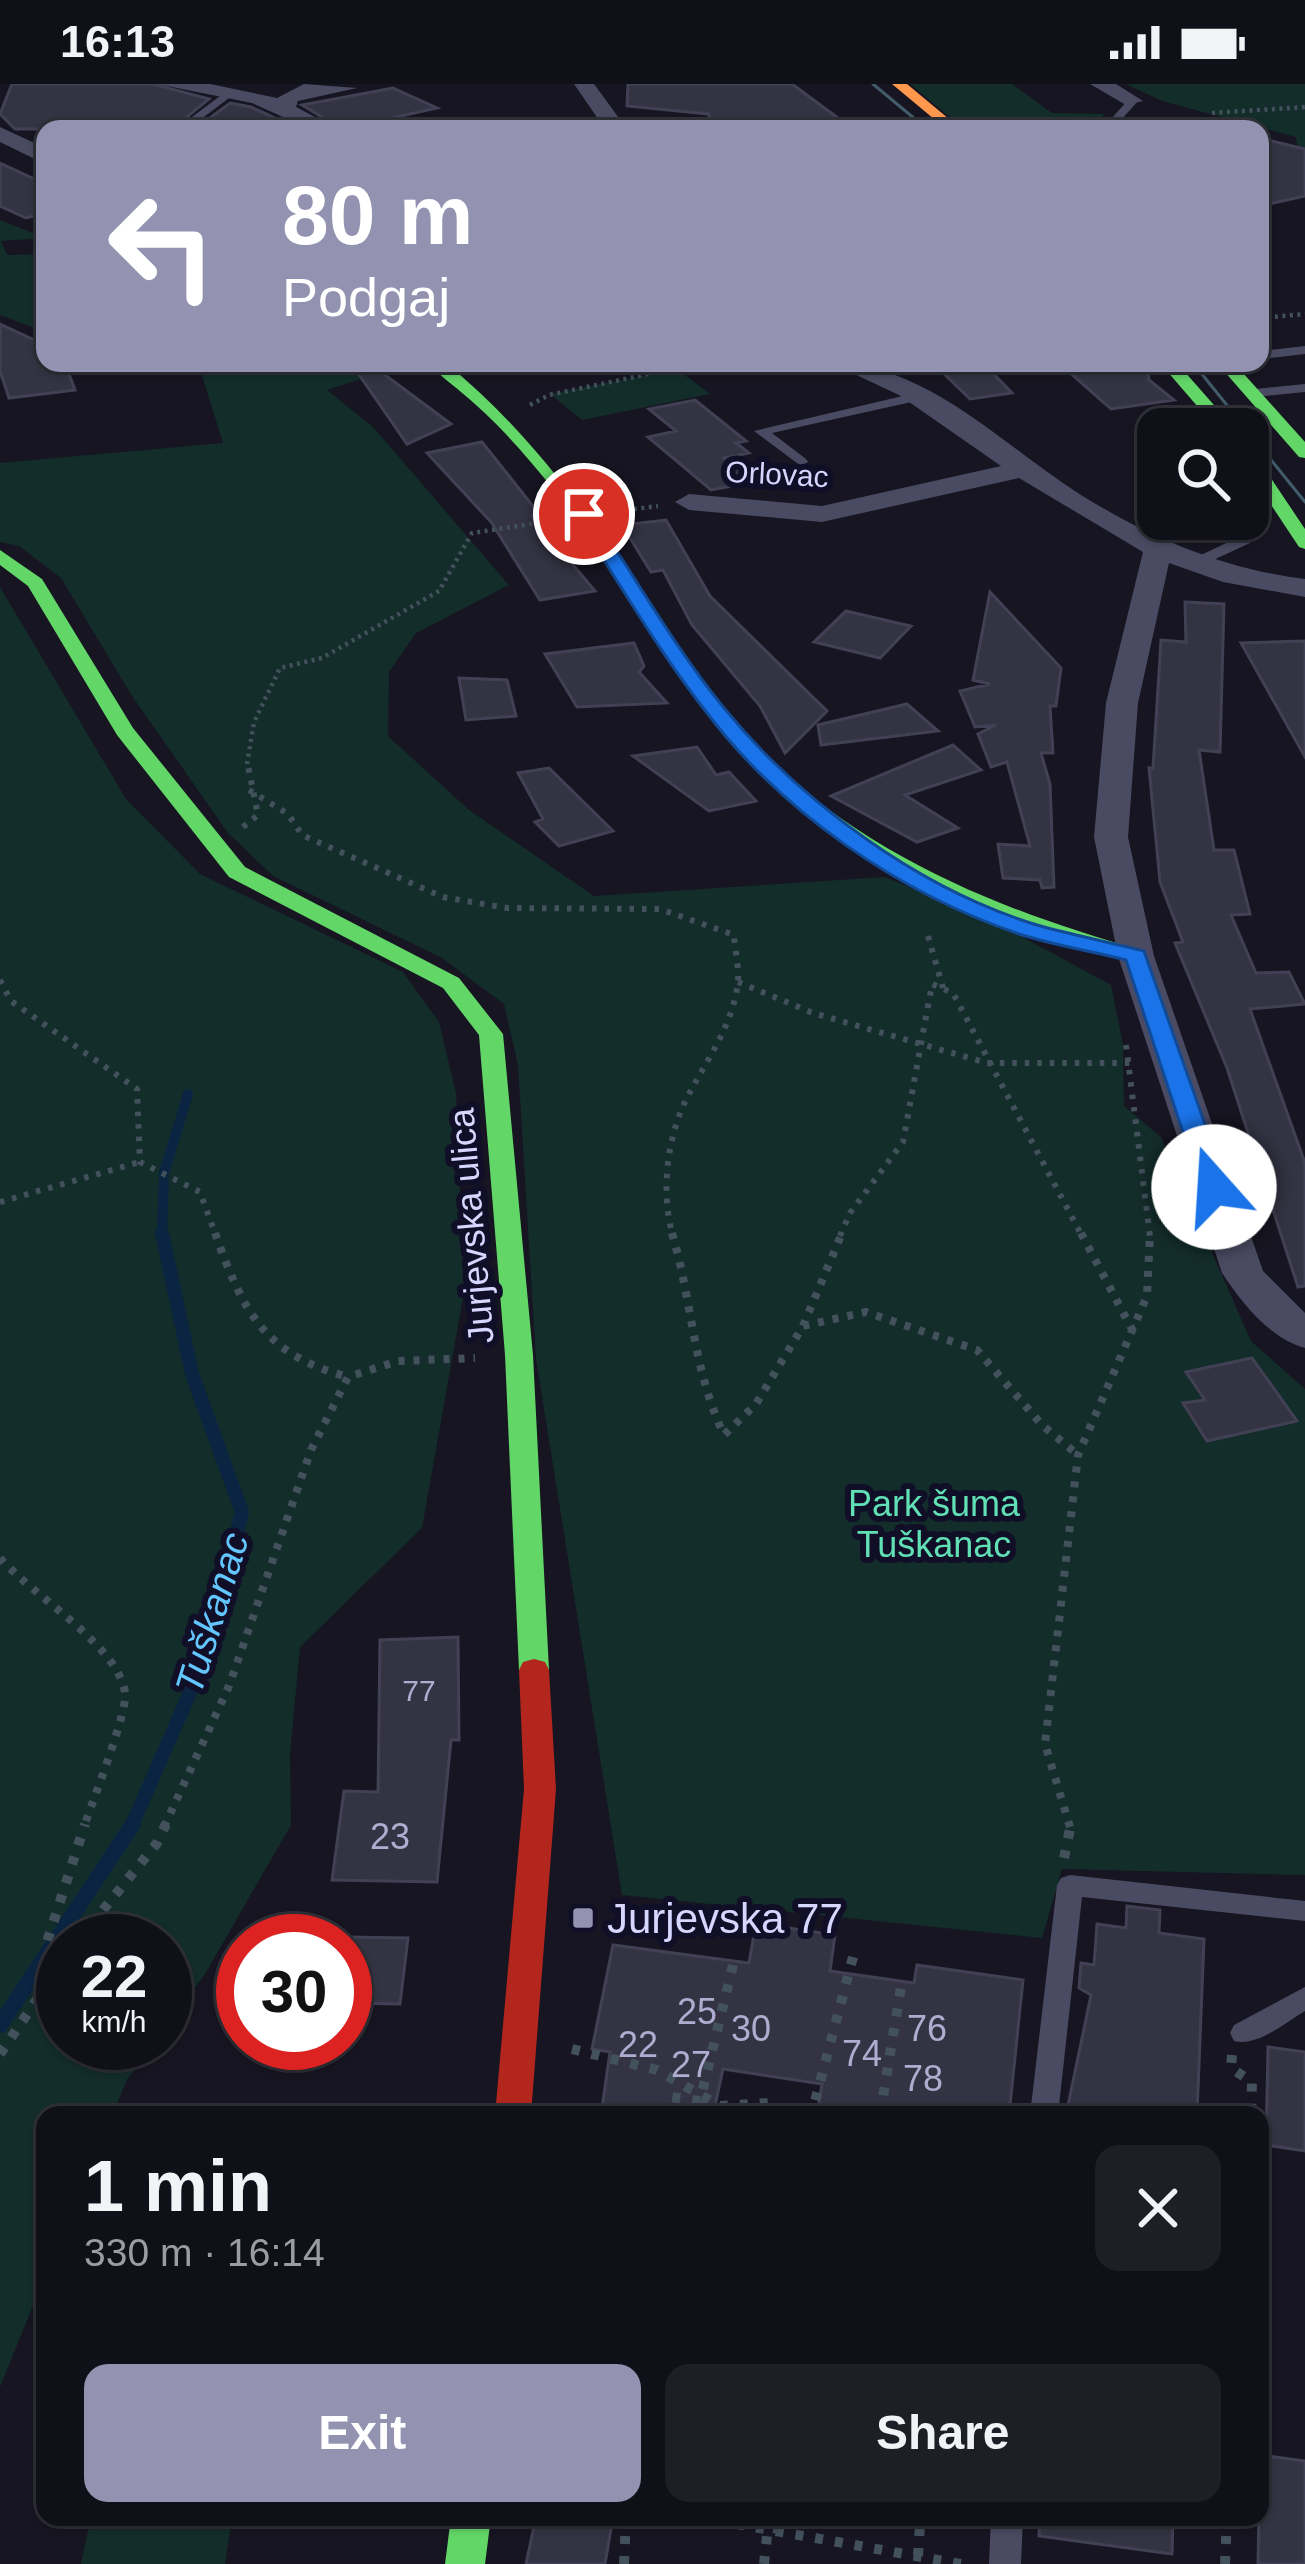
<!DOCTYPE html>
<html lang="en">
<head>
<meta charset="utf-8">
<style>
	:root { --surface:#101019; --page:#1e1e26; --text:#f1f3f6; --muted:#9c9da2; --line:#303038; --accent:#9392b1 }
	body { margin:0; font-family:Arial,sans-serif; background:var(--page); color:var(--text); height:100vh; display:flex; flex-direction:column; font-size:45px; white-space:nowrap }
	* { box-sizing:border-box; margin:0 }
	p { font-size:39px; color:var(--muted) }
	.icon { flex:none; width:66px; height:66px; fill:none; stroke:currentColor; stroke-width:2; stroke-linecap:round; stroke-linejoin:round }
	.map { position:relative; flex:1; overflow:hidden }
	.details { position:absolute; left:36px; top:2022px; width:1233px; height:420px; display:flex; flex-direction:column; background:var(--surface); border-radius:24px; box-shadow:0 3px 9px #0004,0 0 0 3px var(--line) }
	.details>* { flex:none }
	.guide { position:absolute; left:36px; top:36px; width:1233px; height:252px; border-radius:24px; box-shadow:0 3px 9px #0004,0 0 0 3px var(--line); background:#9392b1; color:#fff; overflow:hidden }
	.fabs { position:absolute; left:1137px; top:324px; display:grid; gap:24px }
	.fabs a { display:grid; place-items:center; width:132px; height:132px; border-radius:24px; background:var(--surface); box-shadow:0 3px 9px #0004,0 0 0 3px var(--line); font-size:60px }
	.speed { position:absolute; left:36px; top:1830px; display:flex; gap:24px; font-size:60px; font-weight:700; text-align:center }
	.speed>* { display:grid; place-content:center; width:156px; height:156px; border-radius:50%; background:var(--surface); box-shadow:0 3px 9px #0004,0 0 0 3px var(--line); line-height:1 }
	.speed small { font-size:30px; font-weight:400 }
	.speed .limit { border:18px solid #d22; background:#fff; color:#111 }
	.pin { position:absolute; display:grid; place-items:center; width:102px; height:102px; color:#fff; margin:-51px; border:6px solid #fff; border-radius:50%; box-shadow:0 3px 12px #0007 }
	.me { position:absolute; width:132px; margin:-66px; rotate:341deg; stroke-linejoin:round; filter:drop-shadow(0 0 9px #0008) }
	.turn { display:flex; align-items:center; gap:42px; height:252px; padding:0 48px; font-size:54px }
	.turn .icon { width:156px; height:156px; stroke-width:2.5 }
	.turn b { display:block; font-size:84px; line-height:102px }
	.round { display:grid; place-items:center; flex:none; width:126px; height:126px; border-radius:24px; background:var(--page) }
	.summary { display:flex; align-items:center; justify-content:space-between; height:204px; padding:0 48px }
	h1 { font-size:72px; font-weight:800; line-height:90px }
	.action { display:flex; gap:24px; margin-top:auto; padding:24px 48px }
	.action a { flex:1; height:138px; border-radius:24px; background:var(--accent); color:#fff; font-size:48px; font-weight:800; line-height:138px; text-align:center }
	.action a+a { background:var(--page); color:var(--text) }
	.status { display:flex; justify-content:space-between; align-items:center; height:84px; padding:0 60px; background:var(--surface); direction:ltr }
	.status svg { height:33px; fill:currentColor }
	.map>svg:first-child { display:block }
</style>
</head>
<body>
<div class="status"><b>16:13</b><svg viewBox="0 0 49 12"><path d="M0 12V9h3v3zM5 12V6h3v6zM10 12V3h3v9zM15 12V0h3v12zM26 1h20v11H26zM47 4h2v5h-2z"/></svg></div>
<div class="map">
<svg width="1305" height="2480" viewBox="0 0 1305 2480">
	<rect width="100%" height="100%" fill="#161521"/>
	<path fill="#132d2b" d="M910,0H1012L1052,29L1105,30L1089,45H964Z
		M1126,0H1305V70L1298,68L1296,53L1162,17Z
		M0,136L45,154L1,157L7,171L45,170V248L0,231Z
		M198,279L395,284L327,306L373,343L509,501L416,549L389,588L388,652L469,726L594,812L885,793L1004,843L1111,901L1123,961L1124,1022L1161,1053L1251,1257L1305,1305V1791L1062,1785L1042,1854L622,1811L536,1275L518,981L504,920L442,874L273,792L228,749L132,612L61,494L19,462L0,458V379L223,359Z
		M677,285L710,310L582,336L550,310Z
		M0,503L126,715L200,790L403,888L439,938L456,1009L464,1208L422,1444L300,1563L290,1669L291,1741L205,1890L165,1945V1857H63V1959H154L127,1996L112,2031H45V2192L0,2303Z
		M91,2433H232L225,2480H81Z"/>
	<g fill="none" stroke-linecap="round" stroke-linejoin="round">
		<path stroke="#0b2442" stroke-width="10" d="M162,1152L164,1089L188,1010"/>
		<path stroke="#0b2442" stroke-width="14" d="M131,1743L207,1570L242,1428L192,1290L162,1149"/>
		<path stroke="#0b2442" stroke-width="16" d="M0,1941L133,1740"/>
	</g>
	<path fill="#343343" stroke="#424055" stroke-width="3" d="M12,0H153L209,15L172,45H15L0,30Z
		M628,0H792L838,34L713,39L708,30L627,22Z
		M393,4L437,24L342,45L302,21Z
		M230,19L251,23L275,34L239,45H195Z
		M1260,54L1305,65V112L1260,122Z
		M0,79L45,100V129L26,134L0,122Z
		M0,240L45,261V279H65L75,306L9,314L0,287Z
		M351,279H369L451,340L407,360Z
		M933,279H983L1012,309L970,315Z
		M1059,279H1147L1149,296L1174,316L1111,325Z
		M695,316L746,357L736,359L749,369L724,374L754,398L711,406L648,353L676,347L649,325Z
		M482,358L540,431L532,432L595,507L540,516L491,438L427,369Z
		M666,436L710,512L827,627L785,669L760,622L692,541L663,486L651,488L622,441Z
		M990,508L1061,584L1056,622H1050L1053,669H1041L1050,700L1054,803L1042,804L1040,796L1003,794L998,760L1030,762L1007,678L991,683L978,650L996,641L975,643L960,607L990,600L973,596Z
		M1185,518L1224,520L1220,668L1199,666L1214,766H1234L1250,830L1231,831L1256,889L1289,888L1305,920L1250,925L1305,1079V1202L1298,1203L1227,984L1175,859L1183,858L1160,798L1149,684H1153L1161,556L1186,558Z
		M846,527L911,542L880,574L814,558Z
		M1305,557V673L1241,559Z
		M634,559L644,582L639,588L667,619L577,623L545,570Z
		M459,594L507,596L516,632L466,636Z
		M907,620L938,647L821,661L818,641Z
		M953,661L981,686L905,711L958,744L917,758L831,712Z
		M697,663L716,691L729,688L756,717L709,727L633,672Z
		M549,684L613,747L559,762L535,738L543,735L518,689Z
		M1252,1274L1297,1337L1207,1357L1183,1319L1205,1316L1186,1288Z
		M458,1553L459,1656H451L437,1798L332,1796L344,1707L378,1708L380,1556Z
		M1127,1822L1160,1826L1159,1849L1204,1855L1197,2031H1066L1091,1911L1079,1904L1081,1879L1094,1881L1097,1840L1126,1844Z
		M756,1839L835,1851L830,1887L914,1899L917,1881L1023,1896L1009,2031H817L822,2000L723,1985L713,2031H601L610,1968L592,1965L613,1861L749,1879Z
		M345,1853L408,1854L400,1920L345,1919Z
		M1268,1963L1305,1968V2067L1266,2061Z
		M1260,2371L1305,2377V2480H1258Z
		M536,2433H613L605,2480H526Z
		M1040,2433H1173L1172,2470L1039,2452Z"/>
	<g fill="none" stroke-linecap="round" stroke-linejoin="round">
		<path stroke="#43515d" stroke-width="4.5" stroke-dasharray="3 4.5" stroke-linecap="butt" d="M1212,29L1305,23
			M1260,234L1305,230
			M530,321L549,311L677,284L670,279
			M619,427L658,422
			M247,680L254,638L280,584L322,574L439,507L472,449L551,437"/>
		<path stroke="#43515d" stroke-width="6" stroke-dasharray="4.5 8" stroke-linecap="butt" d="M249,706L288,730L302,751L443,813L507,824L660,825L734,851C735,866 739,883 738,897C734,938 709,973 690,1008C667,1049 660,1108 673,1152
			M243,743L258,731L247,677
			M928,852L943,904
			M0,896L11,917L137,1005L140,1078L200,1108L216,1152
			M738,898L813,929L987,979H1130
			M1126,961L1150,1152
			M0,1118L140,1078
			M840,1152L850,1129L903,1058L932,900L953,909L1082,1152"/>
		<path stroke="#43515d" stroke-width="8" stroke-dasharray="6 9" stroke-linecap="butt" d="M215,1149C243,1227 264,1271 348,1293
			M672,1149C693,1220 692,1283 724,1351L756,1320L803,1242L866,1228L977,1266L1042,1341L1078,1371
			M1081,1149L1134,1249
			M803,1242L842,1149
			M0,1474C33,1512 119,1562 125,1609C128,1628 92,1718 84,1743
			M164,1743L229,1602L311,1366L348,1293L398,1277L475,1274
			M1070,1743L1045,1660L1078,1371L1147,1212L1150,1149"/>
		<path stroke="#43515d" stroke-width="10" stroke-dasharray="8 12" stroke-linecap="butt" d="M1064,1774L1071,1740
			M78,1857L157,1759L166,1740
			M63,1867L47,1858L85,1740
			M572,1965L657,1986L720,2022L770,2019L777,2031
			M0,1970L63,1877
			M1232,1971L1231,1984L1252,1998L1251,2031
			M666,2031L671,2013L700,2017L733,1881
			M804,2031L813,2025L853,1873
			M880,2031L901,1903
			M697,2433L961,2480
			M777,2450L782,2433
			M918,2472L920,2441
			M624,2480L626,2433
			M764,2480L769,2433
			M1225,2480L1227,2433"/>
		<path fill="#4a4b62" fill-rule="evenodd" d="M228,6L237,8L188,45H176Z
			M1129,15L1138,17L1113,45H1102Z
			M1305,262V270L1260,275V267Z
			M1305,300V308L1255,313L1249,309L1255,305Z
			M920,308L927,312L925,315L772,349L806,375L808,378L801,382L754,347Z
			M1233,435H1247L1250,459L1196,484H1186V478L1237,454Z
			M1070,1791L1305,1817V1837L1082,1813L1058,2031H1030L1057,1801L1061,1794Z
			M1305,1903V1927C1285,1939 1257,1963 1234,1957L1230,1949L1234,1941Z
			M991,2433H1023L1021,2480H989Z"/>
		<path fill="#4a4b62" fill-rule="evenodd" d="M157,0H210L277,14L304,0L357,4L298,17L296,23L338,45H310L252,19Z
			M574,0H594L627,45H605Z
			M1090,0H1116L1143,17L1126,21Z
			M0,43L45,64V80L0,58Z
			M831,279C927,279 1003,362 1081,411C1151,454 1223,485 1305,495V513L1223,498L1169,479L1138,619L1128,753L1154,872L1263,1187L1305,1229V1264C1269,1254 1242,1219 1222,1189L1118,872L1094,753L1106,619L1143,468L1019,394L822,438L689,426L675,418L689,410L822,422L1001,382L899,311Z"/>
		<path fill="#63d668" fill-rule="evenodd" d="M428,279H446C570,381 624,496 719,619C826,756 981,821 1144,867V877L1136,879C971,837 810,765 705,626C649,554 606,473 550,401C527,373 503,345 476,321C460,306 442,294 428,279Z
			M1160,279H1177L1235,345H1217Z
			M1217,279H1234L1305,358V374L1299,373Z
			M1248,368L1254,369L1305,445V465L1299,463L1248,386Z
			M0,466L42,495L133,644L245,783L459,894L503,950L533,1271L549,1586L545,1594H523L519,1586L505,1271L479,951L443,904L229,793L117,651L28,502L0,481Z
			M451,2433H491L485,2480H445Z"/>
		<path fill="#ff974d" fill-rule="evenodd" d="M892,0H907L961,45H946Z"/>
		<path fill="#b3261e" fill-rule="evenodd" d="M534,1575L545,1578L549,1586L556,1705L531,2031H495L524,1705L519,1586L523,1578Z"/>
		<path stroke="#425c6b" stroke-width="3" d="M873,0L927,45
			M1193,279L1305,418"/>
	</g>
	<path fill="#1a73e8" stroke="#114b97" stroke-width="3" d="M577,426H590C634,491 674,563 724,624C801,718 919,805 1037,841C1072,851 1109,858 1144,867L1227,1103L1223,1109L1214,1111L1201,1103L1126,876C1091,867 1053,861 1019,850C899,809 783,729 707,629C658,567 618,496 574,430Z"/>
	<rect fill="#9392b1" stroke="#110f27" stroke-width="4.5" x="571" y="1822" width="24" height="24" rx="6"/>
	<g text-anchor="middle" dominant-baseline="central" stroke-width="12" stroke-linejoin="round" paint-order="stroke">
		<g font-size="30" fill="#d6d6ff" stroke="#110f27">
			<text transform="translate(777 390) rotate(3)">Orlovac</text>
		</g>
		<g font-size="30" fill="#aeadd0">
			<text x="419" y="1606">77</text>
		</g>
		<g font-size="36" fill="#d6d6ff" stroke="#110f27">
			<text transform="translate(471 1142) rotate(-95)">Jurjevska ulica</text>
		</g>
		<g font-size="36" fill="#60e0b4" stroke="#110f27">
			<text x="934" y="1419">Park šuma<tspan x="934" dy="41">Tuškanac</tspan></text>
		</g>
		<g font-size="36" fill="#aeadd0">
			<text x="390" y="1752">23</text>
			<text x="697" y="1927">25</text>
			<text x="751" y="1944">30</text>
			<text x="927" y="1944">76</text>
			<text x="638" y="1960">22</text>
			<text x="862" y="1969">74</text>
			<text x="691" y="1980">27</text>
			<text x="923" y="1994">78</text>
		</g>
		<g font-size="39" font-style="italic" fill="#64c6ff" stroke="#110f27">
			<text transform="translate(212 1529) rotate(-73)">Tuškanac</text>
		</g>
		<g font-size="42" fill="#d6d6ff" stroke="#110f27" text-anchor="start">
			<text x="607" y="1834">Jurjevska 77</text>
		</g>
	</g>
</svg>
<div class="fabs">
<a><svg class="icon" aria-label="search" viewBox="0 0 24 24"><circle cx="10" cy="10" r="6"/><path d="M15 15l6 6"/></svg></a>
</div>
<div class="speed"><div>22<small>km/h</small></div><div class="limit">30</div></div>
<div class="pin" style="left:584px;top:430px;background:#d93025"><svg class="icon" aria-label="arrive" viewBox="0 0 24 24"><path d="M6 21V4h12l-3 4 3 4H6"/></svg></div>
<svg class="me" style="left:1214px;top:1103px" viewBox="-20 -20 40 40"><circle r="19" fill="#fff"/><path d="M0-13L10 11 0 6-10 11z" fill="#1a73e8"/></svg>
<div class="guide">
<div class="turn"><svg class="icon" aria-label="left" viewBox="0 0 24 24"><path d="M17 20v-9H6M10 6l-5 5 5 5"/></svg><div><b>80 m</b>Podgaj</div></div>
</div>
<section class="details">
<div class="summary"><div><h1>1 min</h1><p>330 m · 16:14</p></div><a class="round"><svg class="icon" aria-label="close" viewBox="0 0 24 24"><path d="M6 6l12 12M18 6L6 18"/></svg></a></div>
<div class="action"><a>Exit</a><a>Share</a></div>
</section>
</div>
</body>
</html>
